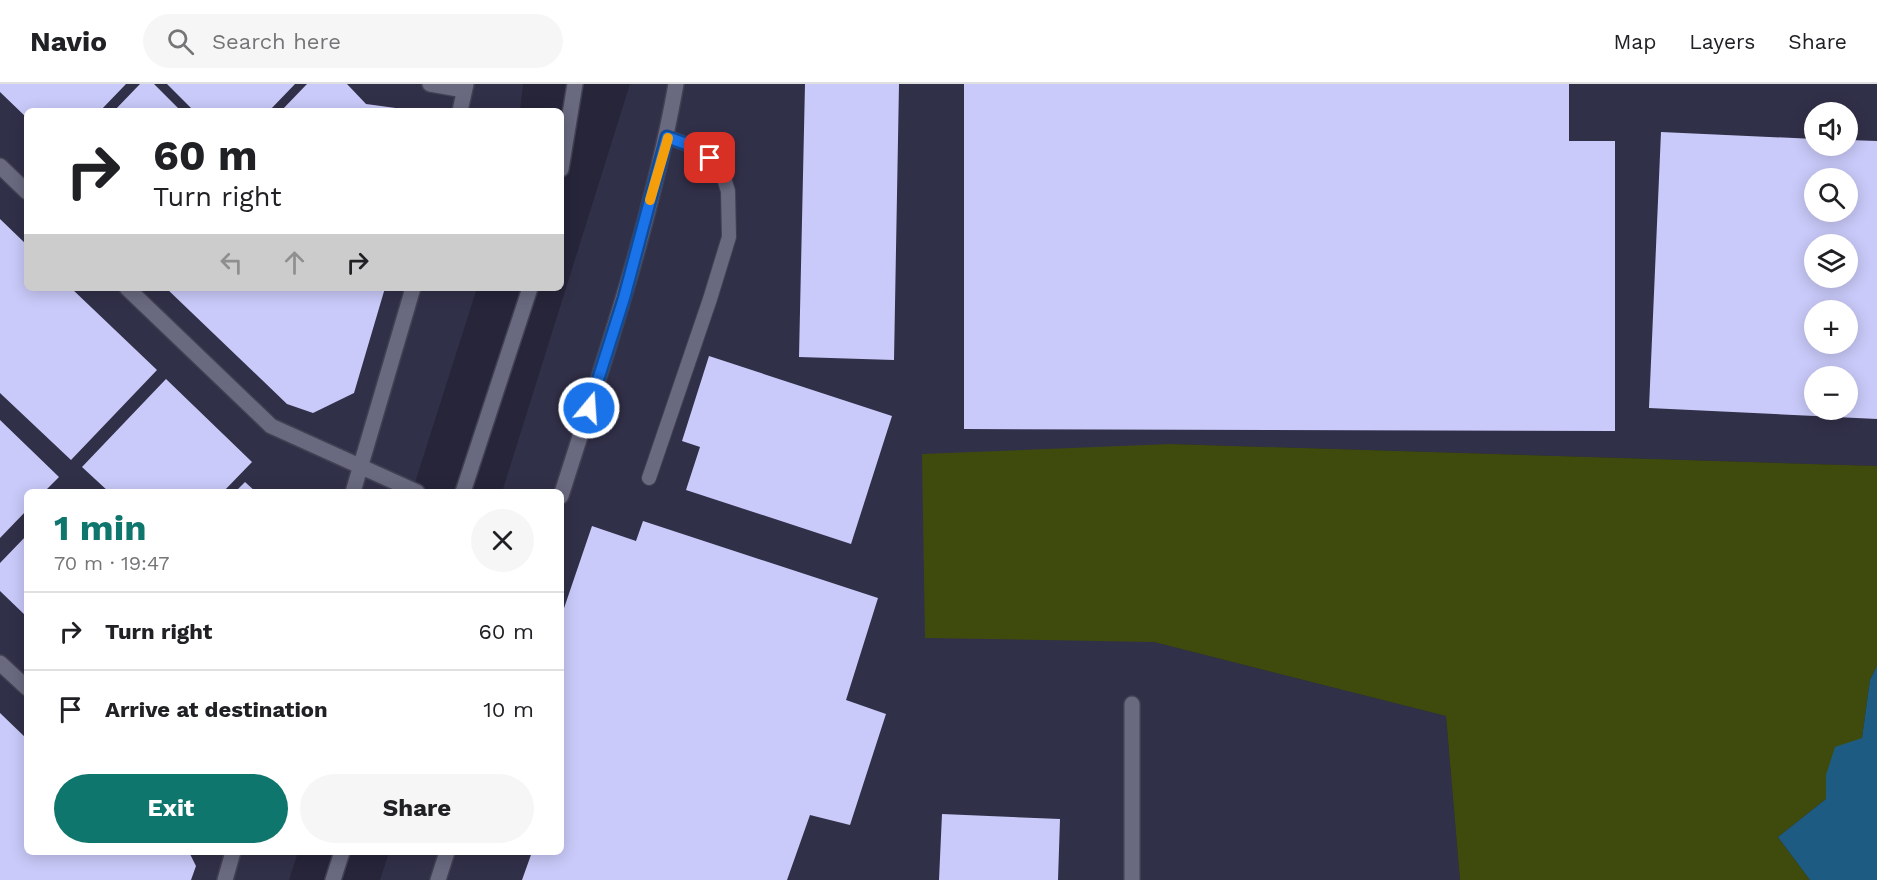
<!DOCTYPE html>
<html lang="en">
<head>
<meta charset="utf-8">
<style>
	:root { --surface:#fff; --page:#f6f6f6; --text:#202124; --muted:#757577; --line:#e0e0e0; --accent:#0f766e }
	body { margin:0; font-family:"Work Sans",sans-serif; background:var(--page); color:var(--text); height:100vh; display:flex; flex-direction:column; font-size:22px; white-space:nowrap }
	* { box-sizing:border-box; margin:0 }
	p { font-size:20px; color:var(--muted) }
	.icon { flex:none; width:33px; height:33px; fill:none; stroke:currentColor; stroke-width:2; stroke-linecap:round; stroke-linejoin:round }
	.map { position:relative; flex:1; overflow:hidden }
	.details { position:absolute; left:24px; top:405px; width:540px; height:366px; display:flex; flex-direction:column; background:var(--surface); border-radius:9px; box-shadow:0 3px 15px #0003 }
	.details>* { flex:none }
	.hud { position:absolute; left:24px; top:24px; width:540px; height:183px; border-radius:9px; box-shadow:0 3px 15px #0003; background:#fff; color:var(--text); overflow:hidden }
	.controls { position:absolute; left:1804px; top:18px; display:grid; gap:12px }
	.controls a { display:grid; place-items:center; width:54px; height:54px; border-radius:50%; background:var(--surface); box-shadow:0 3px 15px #0003; font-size:30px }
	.pin { position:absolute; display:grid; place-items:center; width:51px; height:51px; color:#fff; margin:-26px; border-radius:12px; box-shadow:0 3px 9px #0006 }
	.me { position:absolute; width:66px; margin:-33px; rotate:18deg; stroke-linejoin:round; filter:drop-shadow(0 0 4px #0008) }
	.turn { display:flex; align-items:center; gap:21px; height:126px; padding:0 30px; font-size:27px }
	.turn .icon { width:78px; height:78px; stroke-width:2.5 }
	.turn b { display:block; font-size:42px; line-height:51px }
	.lanes { display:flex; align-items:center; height:57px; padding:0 30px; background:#0003; justify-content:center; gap:30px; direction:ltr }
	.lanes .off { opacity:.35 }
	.round { display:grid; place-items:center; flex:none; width:63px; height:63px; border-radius:32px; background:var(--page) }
	.head { display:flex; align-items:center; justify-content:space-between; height:102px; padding:0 30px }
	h1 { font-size:36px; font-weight:700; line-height:45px; color:var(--accent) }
	.cta { display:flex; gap:12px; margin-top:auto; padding:12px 30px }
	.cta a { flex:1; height:69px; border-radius:36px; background:var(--accent); color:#fff; font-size:24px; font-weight:700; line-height:69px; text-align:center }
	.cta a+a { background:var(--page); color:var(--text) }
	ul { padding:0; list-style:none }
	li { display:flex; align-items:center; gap:18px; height:78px; padding:0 30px; border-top:2px solid var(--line) }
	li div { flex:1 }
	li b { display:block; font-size:22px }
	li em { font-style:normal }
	header { display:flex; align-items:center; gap:36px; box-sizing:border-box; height:84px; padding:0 30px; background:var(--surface); border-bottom:2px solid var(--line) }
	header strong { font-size:28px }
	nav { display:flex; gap:33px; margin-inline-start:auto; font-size:21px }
	.search { width:420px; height:54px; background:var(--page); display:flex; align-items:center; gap:15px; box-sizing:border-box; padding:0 21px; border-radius:33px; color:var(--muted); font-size:22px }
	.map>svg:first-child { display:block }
</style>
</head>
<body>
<header>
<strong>Navio</strong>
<div class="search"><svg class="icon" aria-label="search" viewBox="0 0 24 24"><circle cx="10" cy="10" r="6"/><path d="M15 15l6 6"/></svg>Search here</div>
<nav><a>Map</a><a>Layers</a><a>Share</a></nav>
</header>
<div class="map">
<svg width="1877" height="796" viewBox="0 0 1877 796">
	<rect width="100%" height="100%" fill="#26253a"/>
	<path fill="#313049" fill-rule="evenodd" d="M0,0H523L520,27H27V204H477L412,408H27V768H298L289,796H0Z
		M630,0H1877V382L1170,360L1154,558L1446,632L1460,796H380L389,768H561V408H502ZM1815,28H1848V62H1815ZM1815,94H1848V128H1815ZM1815,160H1848V194H1815ZM1815,226H1848V260H1815ZM1815,292H1848V326H1815Z"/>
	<path fill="#3f4b0d" d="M1170,360L1877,382V582L1870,596L1862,654L1826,691V715L1778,753L1810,796H1460L1446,632L1154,558L925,554L922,370Z"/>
	<path fill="#1d5b83" d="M1877,582V796H1810L1778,753L1826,715V691L1835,663L1862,654L1870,596Z"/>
	<path fill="#cacafa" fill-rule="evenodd" d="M0,0H126L100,27H27V34L0,8Z
		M140,0H154L181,27H114Z
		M167,0H295L269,27H194Z
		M307,0H347L366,20L403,25L405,27H281Z
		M805,0H899L894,276L799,273Z
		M964,0H1569V57H1615V347L964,345Z
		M1661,48L1815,55V62H1848V56L1877,57V335L1649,324ZM1815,94H1848V128H1815ZM1815,160H1848V194H1815ZM1815,226H1848V260H1815ZM1815,292H1848V326H1815Z
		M0,135L27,161V204H71L157,286L71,376L0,309Z
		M166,204H385L354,309L313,329L287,320Z
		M709,272L892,332L851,460L686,406L700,363L682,357Z
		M166,295L252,378L223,408H109L82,383Z
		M0,336L59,393L44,408H27V426L0,454Z
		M245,398L256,408H235Z
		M643,437L878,514L846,616L886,630L850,741L810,731L787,796H522L532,768H561V533L592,442L636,457Z
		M27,451V533L0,507V479Z
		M0,629L27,655V768H189L196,782L191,796H0Z
		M942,730L1060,735L1058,796H939Z"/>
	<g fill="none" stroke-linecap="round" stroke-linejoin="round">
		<defs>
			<path id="service" d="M649,394L710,215L729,153L728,107L720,82L700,65L667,53"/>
			<path id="minor" d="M430,0L464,6
				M460,27L466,0
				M0,82L27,108
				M127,204L271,342L417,408
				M353,408L413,204
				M561,412C604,276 651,140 676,0
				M0,579L27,604
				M225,796L233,768
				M438,796L447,768
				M1132,796V620"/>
			<path id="tertiary" d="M561,85L575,0
				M463,408L530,204
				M333,796L342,768"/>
		</defs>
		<use href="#service" stroke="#424152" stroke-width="16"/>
		<use href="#minor" stroke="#424152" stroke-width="18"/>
		<use href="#tertiary" stroke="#424152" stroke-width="18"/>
		<use href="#service" stroke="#696980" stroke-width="14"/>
		<use href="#minor" stroke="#696980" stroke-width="15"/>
		<use href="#tertiary" stroke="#696980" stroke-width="15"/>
	</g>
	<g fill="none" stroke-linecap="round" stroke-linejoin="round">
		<defs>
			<path id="route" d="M589,324L624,214L667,53L700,65L710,74"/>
		</defs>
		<use href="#route" stroke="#114b97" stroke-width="15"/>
		<use href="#route" stroke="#1a73e8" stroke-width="10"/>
		<path stroke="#f59e0b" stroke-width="10" d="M650,116L668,54"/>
	</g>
</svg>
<div class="controls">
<a><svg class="icon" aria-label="sound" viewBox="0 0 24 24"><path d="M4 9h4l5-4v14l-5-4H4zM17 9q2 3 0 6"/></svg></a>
<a><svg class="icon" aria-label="search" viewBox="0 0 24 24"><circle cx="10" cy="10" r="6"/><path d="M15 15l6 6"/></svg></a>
<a><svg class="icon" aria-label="layers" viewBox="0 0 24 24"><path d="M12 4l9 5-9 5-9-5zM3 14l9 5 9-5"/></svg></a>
<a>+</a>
<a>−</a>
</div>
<div class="pin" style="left:710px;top:74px;background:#d93025"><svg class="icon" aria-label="arrive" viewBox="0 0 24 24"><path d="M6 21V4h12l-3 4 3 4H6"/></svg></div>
<svg class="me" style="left:589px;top:324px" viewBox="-20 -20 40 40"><circle r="17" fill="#1a73e8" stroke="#fff" stroke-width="3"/><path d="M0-11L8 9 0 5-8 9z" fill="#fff"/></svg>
<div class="hud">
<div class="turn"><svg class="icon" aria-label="right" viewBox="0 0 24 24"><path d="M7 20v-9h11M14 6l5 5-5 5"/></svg><div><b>60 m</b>Turn right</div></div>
<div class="lanes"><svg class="icon off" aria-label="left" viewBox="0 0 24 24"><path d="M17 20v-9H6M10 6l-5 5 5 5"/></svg><svg class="icon off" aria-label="ahead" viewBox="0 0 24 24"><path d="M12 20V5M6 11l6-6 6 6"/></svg><svg class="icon" aria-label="right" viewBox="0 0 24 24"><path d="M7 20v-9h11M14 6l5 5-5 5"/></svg></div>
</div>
<section class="details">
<div class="head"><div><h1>1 min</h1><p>70 m · 19:47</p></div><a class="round"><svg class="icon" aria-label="close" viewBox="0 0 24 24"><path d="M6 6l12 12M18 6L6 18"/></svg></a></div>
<ul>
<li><svg class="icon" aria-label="right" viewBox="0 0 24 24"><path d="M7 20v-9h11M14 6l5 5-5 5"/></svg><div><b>Turn right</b></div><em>60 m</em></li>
<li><svg class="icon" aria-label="arrive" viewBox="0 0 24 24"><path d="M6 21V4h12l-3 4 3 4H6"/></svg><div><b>Arrive at destination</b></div><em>10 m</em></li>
</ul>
<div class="cta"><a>Exit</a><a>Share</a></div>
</section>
</div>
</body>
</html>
